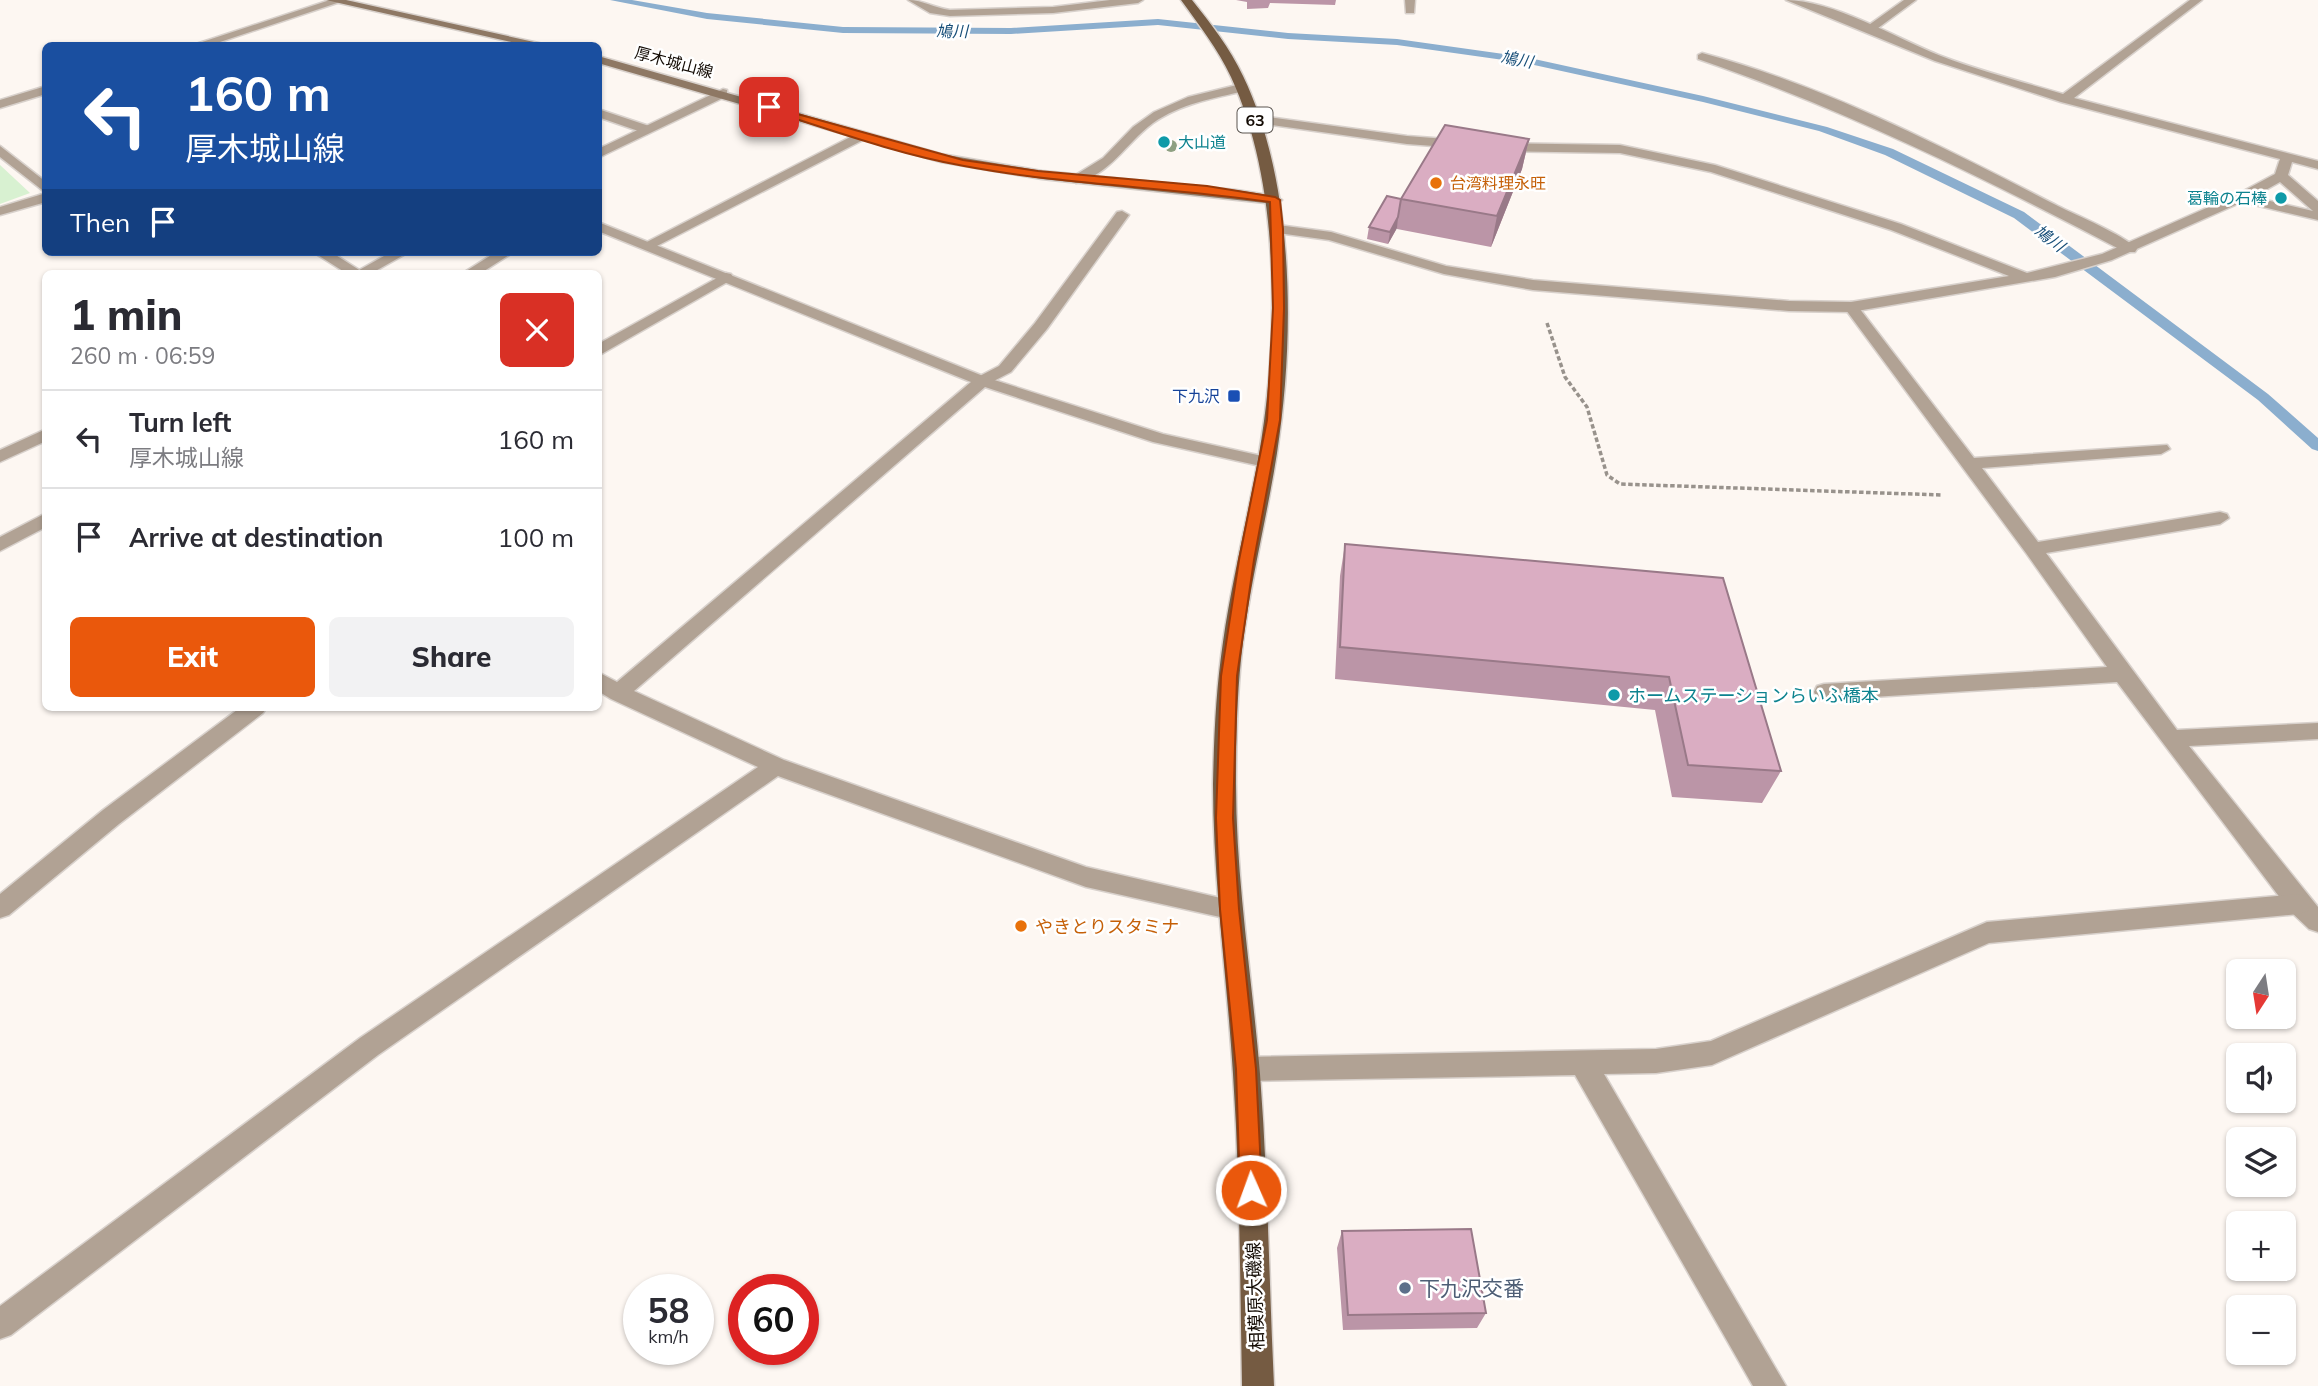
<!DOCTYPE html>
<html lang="en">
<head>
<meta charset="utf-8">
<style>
	:root { --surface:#fff; --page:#f2f2f3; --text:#2b2b33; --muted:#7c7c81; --line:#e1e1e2; --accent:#ea580c }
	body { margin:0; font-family:Mulish,"Noto Sans JP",sans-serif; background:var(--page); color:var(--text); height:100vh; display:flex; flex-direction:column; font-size:26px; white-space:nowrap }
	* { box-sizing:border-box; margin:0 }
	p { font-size:23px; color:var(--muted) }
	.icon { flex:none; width:38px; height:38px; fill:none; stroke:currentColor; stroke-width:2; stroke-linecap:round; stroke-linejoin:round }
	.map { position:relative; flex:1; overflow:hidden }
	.panel { position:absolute; left:42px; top:270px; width:560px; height:441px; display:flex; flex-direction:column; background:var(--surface); border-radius:10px; box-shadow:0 2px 5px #0004 }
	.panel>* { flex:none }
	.guide { position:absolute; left:42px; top:42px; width:560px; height:214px; border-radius:10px; box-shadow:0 2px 5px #0004; background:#1a4fa0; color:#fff; overflow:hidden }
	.needle { width:46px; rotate:192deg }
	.controls { position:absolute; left:2226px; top:959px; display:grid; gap:14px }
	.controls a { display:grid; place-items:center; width:70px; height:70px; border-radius:10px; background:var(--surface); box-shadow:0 2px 5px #0004; font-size:35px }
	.speed { position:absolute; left:623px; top:1274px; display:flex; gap:14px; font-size:35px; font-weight:700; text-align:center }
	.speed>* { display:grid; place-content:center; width:91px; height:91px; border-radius:50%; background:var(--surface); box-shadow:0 2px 5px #0004; line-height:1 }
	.speed small { font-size:18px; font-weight:400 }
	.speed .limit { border:10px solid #d22; background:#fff; color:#111 }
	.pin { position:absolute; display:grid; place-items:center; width:60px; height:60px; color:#fff; margin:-30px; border-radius:14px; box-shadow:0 4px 10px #0006 }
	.me { position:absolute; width:77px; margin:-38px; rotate:358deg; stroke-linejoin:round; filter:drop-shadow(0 0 5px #0008) }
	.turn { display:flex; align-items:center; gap:24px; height:147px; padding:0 28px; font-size:32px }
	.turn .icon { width:91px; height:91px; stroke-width:2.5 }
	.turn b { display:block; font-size:49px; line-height:60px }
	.then { display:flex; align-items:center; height:66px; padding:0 28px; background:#0003; gap:14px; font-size:26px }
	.round { display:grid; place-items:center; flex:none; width:74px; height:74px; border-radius:10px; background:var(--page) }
	.summary { display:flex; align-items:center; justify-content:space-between; height:119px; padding:0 28px }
	h1 { font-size:42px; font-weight:800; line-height:52px }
	.primary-button { display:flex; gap:14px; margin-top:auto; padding:14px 28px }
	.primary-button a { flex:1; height:80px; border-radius:10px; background:var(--accent); color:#fff; font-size:28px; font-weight:800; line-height:80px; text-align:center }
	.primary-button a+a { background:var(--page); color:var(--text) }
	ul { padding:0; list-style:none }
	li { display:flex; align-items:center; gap:21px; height:98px; padding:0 28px; border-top:2px solid var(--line) }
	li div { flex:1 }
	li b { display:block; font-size:26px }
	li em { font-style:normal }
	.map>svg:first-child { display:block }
</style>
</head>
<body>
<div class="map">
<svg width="2318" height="1386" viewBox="0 0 2318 1386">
	<rect width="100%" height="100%" fill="#fdf7f2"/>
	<path fill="#d8f1d1" d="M0,165L30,193L0,204Z"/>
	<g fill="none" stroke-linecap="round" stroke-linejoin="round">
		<path fill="#8baece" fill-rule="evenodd" d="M610,0H632L707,13L843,27L1011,28L1158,19L1288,33L1397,39L1525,57L1703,96L1827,127L1893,149L2024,212L2268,394L2318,438V451L2312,449L2258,400L2014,218L1885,155L1819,131L1703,102L1525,63L1397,45L1288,39L1158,25L1011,34L843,33L707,19Z"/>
		<defs>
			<path id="lane" d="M330,0L343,1L208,46H190Z
				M1405,0H1415L1414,13H1406Z
				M1904,0H1916L1874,31H1866V27Z
				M1702,53C1826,86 1945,148 2058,206C2078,216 2124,235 2137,249L2135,252H2125C1986,179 1847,110 1698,59V55Z
				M46,86V94L0,108V100Z
				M598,109L652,127L653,130L647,134L598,117Z
				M860,132L866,136L865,139L653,248H643L641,245Z
				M1122,211L1129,215L1047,329L1011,372L988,384H976L974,381L976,378L999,366L1035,323L1117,212Z
				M313,252H331L364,273H346Z
				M496,252H514L481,273H463Z
				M726,273L731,274L733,277L731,280L598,356V344Z
				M1851,302L1856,304L1974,458L2167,445L2170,449L2161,454L1982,468L2038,542L2220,512L2227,514L2229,518L2220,524L2046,553L2177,730L2318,723V739L2189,746L2318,907V932L2309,929L2290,911L2117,682L1824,700L1817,698L1814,692L1817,686L1824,684L2107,667L2026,553L1846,310L1843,307L1846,304Z
				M46,513V527L0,551V537Z"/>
			<path id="street" d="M908,0C923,0 934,8 950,10L1053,7L1110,0H1143L1138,3L1053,13L950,16L930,13Z
				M1786,0C1832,0 1896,38 1941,56C1980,71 2023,82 2063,94L2190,0H2202L2074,98L2318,161V169L2292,162L2288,175L2318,201V220L2242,202L2112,260L2055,277L1851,312L1789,311L1533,290L1444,274L1329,240L1278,233L1271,229L1278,225L1331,232L1446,266L1533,280L1789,301L1851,302L2009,276L1891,230L1711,172L1620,153L1500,151L1494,147L1500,143L1620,145L1715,165L1901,224L2027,273L2102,254L2236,195L2275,174L2280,159L2061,102L1935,61ZM2280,182L2313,211L2253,197Z
				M1241,84L1245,85V91C1214,98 1180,104 1153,123C1125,144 1111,174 1076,183L1069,179L1103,158L1133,127L1154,112L1188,97Z
				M723,89L727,90V96L598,158V149Z
				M1254,115L1407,136L1460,140L1466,144L1460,148L1407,144L1250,122L1248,119Z
				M0,146L46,182V193L0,157Z
				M46,193V202L0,215V207Z
				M598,222L988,378L1163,434L1271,458L1274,462L1265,467L1153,442L985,387L634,691L784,760L1086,867L1238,902L1241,909L1238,916L1229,919L1086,887L778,776L378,1055L11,1335L0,1339V1306L360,1038L758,767L611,699L598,691V672L617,682L971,382L598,231Z
				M391,252H409L372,273H354Z
				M46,429V441L0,462V450Z
				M241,707H267L263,713L119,824L9,915L0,918V894L103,810Z
				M2299,894L2308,897L2311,904L2308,911L2299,914L1989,943L1712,1065L1656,1073L1604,1074L1786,1386H1753L1575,1075L1246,1081L1237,1078L1233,1069L1237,1060L1246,1057L1656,1049L1711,1041L1987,922Z"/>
			<path id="secondary" d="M326,0H346L552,46H529Z
				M598,56L941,154L1042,171L1236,190L1275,196L1282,200L1275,204L1042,179L941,162L598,63Z"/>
			<path id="primary" d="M1181,0H1192C1211,24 1230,48 1243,76C1295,184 1295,337 1277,453C1267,517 1251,579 1243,642C1237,689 1236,737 1236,784C1236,881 1252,977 1260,1074C1268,1178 1269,1282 1274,1386H1242C1240,1282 1240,1178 1233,1074C1227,977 1213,881 1213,784C1214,736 1216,689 1223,642C1232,579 1248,517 1259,454C1279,338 1281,185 1231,77C1218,49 1199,25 1181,0Z"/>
		</defs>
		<use href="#lane" stroke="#d8d1cc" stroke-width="3"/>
		<use href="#street" stroke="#d8d1cc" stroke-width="3"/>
		<use href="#secondary" stroke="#d8d1cc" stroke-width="3"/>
		<use href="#primary" stroke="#d8d1cc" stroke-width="3"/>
		<path stroke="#98928c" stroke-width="3.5" stroke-dasharray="4.5 2.5" stroke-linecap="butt" d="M1547,323L1565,377L1587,407L1607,475L1620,484L1941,495"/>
		<use href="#lane" fill="#b1a294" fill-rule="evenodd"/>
		<use href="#street" fill="#b1a294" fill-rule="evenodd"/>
		<use href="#secondary" fill="#8e7864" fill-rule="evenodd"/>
		<use href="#primary" fill="#755b42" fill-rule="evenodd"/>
	</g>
	<circle fill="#8ea082" cx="1171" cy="146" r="6"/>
	<path fill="#bb95a7" d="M1236,0H1336L1335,5L1270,3L1268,8L1247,9V2Z
		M1529,139L1522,169L1491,247L1397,229V228L1388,244L1367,239L1369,227L1401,199Z
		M1345,544L1723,578L1781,771L1762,803L1672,797L1655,710L1335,679L1340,576Z
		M1342,1231L1486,1313L1477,1328L1343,1330L1337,1248Z"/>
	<path fill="#997988" d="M1529,139L1522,169L1491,247L1497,216Z
		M1398,217L1397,228L1388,244L1390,232Z"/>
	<path fill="#daadc2" stroke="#997988" stroke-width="2" d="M1445,125L1529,139L1497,216L1401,199Z
		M1387,196L1401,199L1398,217L1390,232L1369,227Z
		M1345,544L1723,578L1781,771L1688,765L1669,677L1340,647Z
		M1471,1229L1486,1313L1348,1315L1342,1231Z"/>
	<path fill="#ea580c" stroke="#983908" stroke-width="2" d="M765,105L963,160L1038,171L1207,186L1275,197L1280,200L1283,229L1284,308L1280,420L1254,560L1237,676L1233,818L1239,909L1256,1069L1262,1190L1259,1197L1251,1200L1243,1197L1240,1190L1236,1069L1220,909L1216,818L1221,676L1239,560L1267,420L1273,308L1270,202C1168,187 1065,185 964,166C897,154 831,130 765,109Z"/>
	<g fill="#0f9aa8" stroke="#fff" stroke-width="2.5">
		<circle cx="1164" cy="142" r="7"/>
		<circle cx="2281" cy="198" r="7"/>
		<circle cx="1614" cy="695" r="7"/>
	</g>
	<g fill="#e8710a" stroke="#fff" stroke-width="2.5">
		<circle cx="1436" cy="183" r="7"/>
		<circle cx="1021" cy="926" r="7"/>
	</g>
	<rect fill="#1a4fb4" stroke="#fff" stroke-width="2.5" x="1227" y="389" width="14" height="14" rx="3.5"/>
	<circle fill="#5c6f8a" stroke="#fff" stroke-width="2.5" cx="1405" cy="1288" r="7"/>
	<g text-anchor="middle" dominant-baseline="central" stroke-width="5" stroke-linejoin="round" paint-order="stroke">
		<g font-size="16" font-style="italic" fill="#174e78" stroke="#fff">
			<text x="952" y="31">鳩川</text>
			<text transform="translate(1517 59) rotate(10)">鳩川</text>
			<text transform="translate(2050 238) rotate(37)">鳩川</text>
		</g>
		<g font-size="16" fill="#130b04" stroke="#fff">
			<text transform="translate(674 62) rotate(15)">厚木城山線</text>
		</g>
		<rect fill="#fff" stroke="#5a544f" stroke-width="2" x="1237.5" y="107.5" width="35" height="25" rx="5"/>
		<g font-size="16" font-weight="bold" fill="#130b04">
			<text x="1255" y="120">63</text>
		</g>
		<g font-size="16" fill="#0d838f" stroke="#fff" text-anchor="start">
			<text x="1178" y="142">大山道</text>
			<text x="2267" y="198" text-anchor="end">葛輪の石棒</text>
		</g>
		<g font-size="16" fill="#c56008" stroke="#fff" text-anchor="start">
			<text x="1450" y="183">台湾料理永旺</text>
		</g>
		<g font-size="16" fill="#164399" stroke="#fff" text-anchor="end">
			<text x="1220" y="396">下九沢</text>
		</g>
		<g font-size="18" fill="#0d838f" stroke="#fff" text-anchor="start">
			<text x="1628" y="695">ホームステーションらいふ橋本</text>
		</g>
		<g font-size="18" fill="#c56008" stroke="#fff" text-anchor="start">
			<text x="1035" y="926">やきとりスタミナ</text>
		</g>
		<g font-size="18" fill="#130b04" stroke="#fff">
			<text transform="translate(1255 1296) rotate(-92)">相模原大磯線</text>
		</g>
		<g font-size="21" fill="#4e5e75" stroke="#fff" text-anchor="start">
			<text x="1419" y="1288">下九沢交番</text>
		</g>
	</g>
</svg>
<div class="controls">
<a><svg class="needle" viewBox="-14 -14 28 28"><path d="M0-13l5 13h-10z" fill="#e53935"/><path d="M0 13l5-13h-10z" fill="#7c7c81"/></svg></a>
<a><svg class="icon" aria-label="sound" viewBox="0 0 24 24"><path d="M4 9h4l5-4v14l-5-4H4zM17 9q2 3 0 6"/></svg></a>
<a><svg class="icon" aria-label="layers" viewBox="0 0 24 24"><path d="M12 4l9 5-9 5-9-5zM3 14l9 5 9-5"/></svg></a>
<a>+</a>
<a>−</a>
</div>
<div class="speed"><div>58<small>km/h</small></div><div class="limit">60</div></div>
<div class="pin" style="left:769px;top:107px;background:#d93025"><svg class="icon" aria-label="arrive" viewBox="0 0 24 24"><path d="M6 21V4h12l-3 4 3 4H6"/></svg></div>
<svg class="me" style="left:1251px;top:1190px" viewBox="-20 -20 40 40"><circle r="17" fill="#ea580c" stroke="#fff" stroke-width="3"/><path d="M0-11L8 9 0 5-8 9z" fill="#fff"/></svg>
<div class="guide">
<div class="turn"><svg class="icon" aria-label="left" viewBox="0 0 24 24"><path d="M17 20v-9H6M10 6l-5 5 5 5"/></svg><div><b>160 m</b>厚木城山線</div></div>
<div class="then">Then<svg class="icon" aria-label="arrive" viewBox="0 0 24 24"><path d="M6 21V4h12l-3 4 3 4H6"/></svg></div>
</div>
<section class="panel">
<div class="summary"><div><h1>1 min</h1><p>260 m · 06:59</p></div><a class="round" style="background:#d93025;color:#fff"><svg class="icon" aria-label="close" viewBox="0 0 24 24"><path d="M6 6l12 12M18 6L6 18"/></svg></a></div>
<ul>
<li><svg class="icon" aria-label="left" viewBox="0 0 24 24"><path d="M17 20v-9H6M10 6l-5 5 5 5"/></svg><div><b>Turn left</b><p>厚木城山線</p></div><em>160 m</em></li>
<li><svg class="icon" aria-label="arrive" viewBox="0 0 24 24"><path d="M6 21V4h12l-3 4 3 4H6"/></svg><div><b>Arrive at destination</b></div><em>100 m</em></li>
</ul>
<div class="primary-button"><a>Exit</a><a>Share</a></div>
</section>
</div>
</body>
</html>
